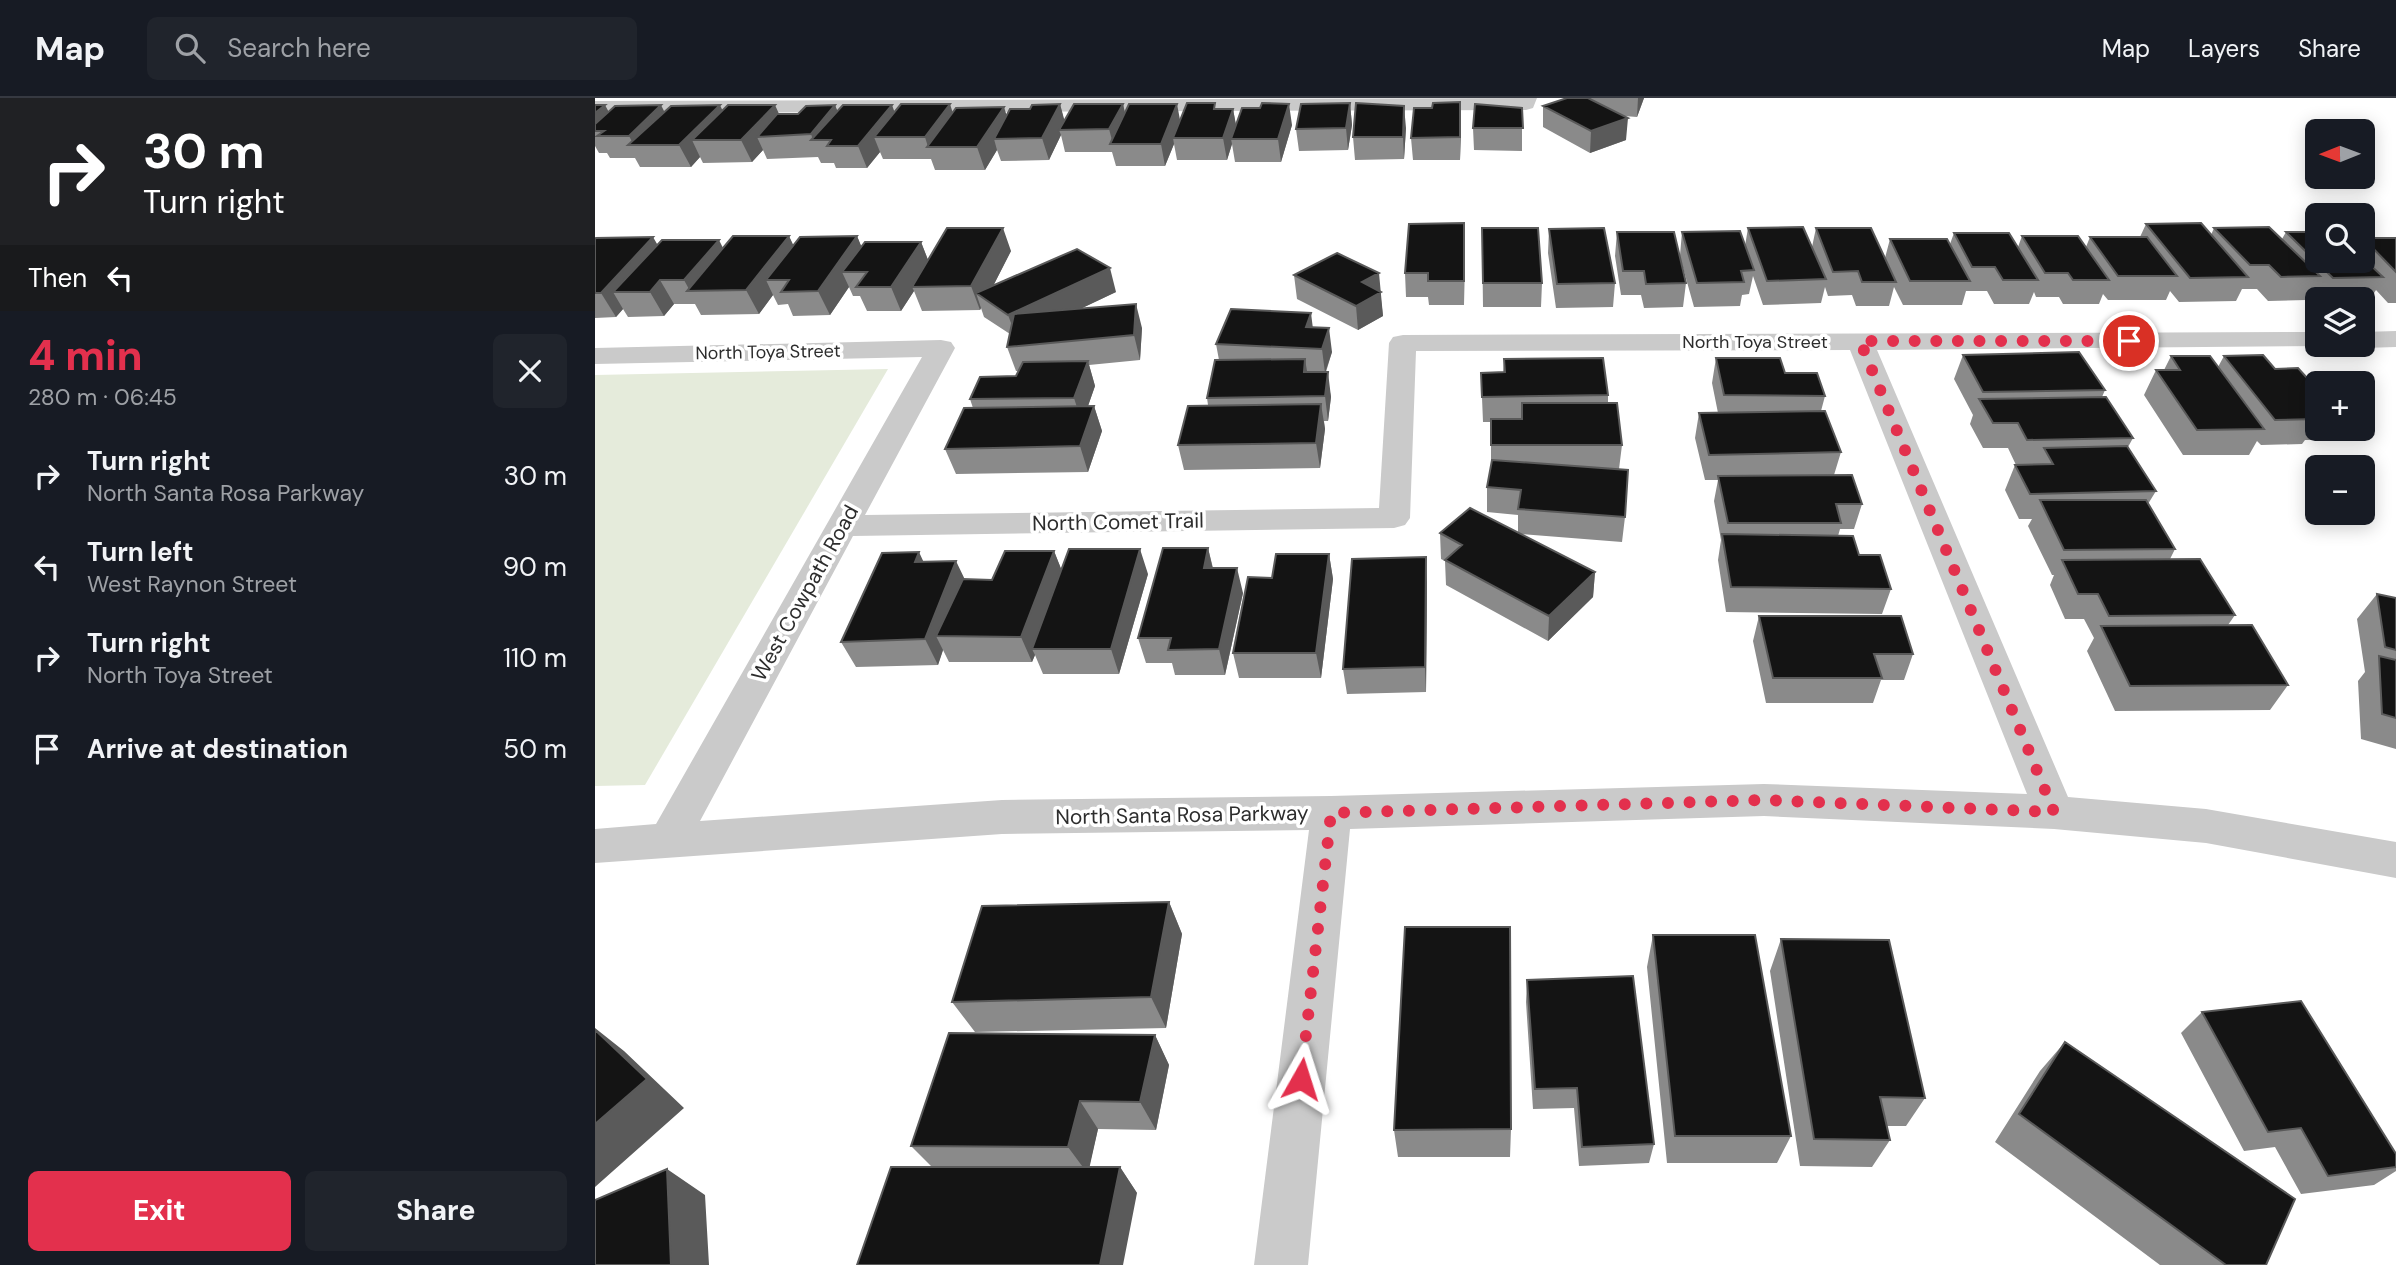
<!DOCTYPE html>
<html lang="en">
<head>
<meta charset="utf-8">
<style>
	:root { --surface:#171b24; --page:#20242c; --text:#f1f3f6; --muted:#9ea1a6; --line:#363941; --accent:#e3304d }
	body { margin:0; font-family:"DM Sans",sans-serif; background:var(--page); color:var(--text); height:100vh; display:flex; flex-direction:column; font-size:26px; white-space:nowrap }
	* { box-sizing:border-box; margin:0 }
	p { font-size:23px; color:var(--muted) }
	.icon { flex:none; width:38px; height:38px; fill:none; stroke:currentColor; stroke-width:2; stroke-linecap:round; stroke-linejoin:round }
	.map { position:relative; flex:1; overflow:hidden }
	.panel { display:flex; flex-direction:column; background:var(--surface); width:595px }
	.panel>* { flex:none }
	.top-card { background:#202124; color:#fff; overflow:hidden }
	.needle { width:46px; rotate:269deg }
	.buttons { position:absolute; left:1710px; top:21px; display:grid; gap:14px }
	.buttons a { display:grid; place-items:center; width:70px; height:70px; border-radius:10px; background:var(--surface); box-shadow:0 4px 18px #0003; font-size:35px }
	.pin { position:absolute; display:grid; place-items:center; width:60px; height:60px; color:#fff; margin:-30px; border:4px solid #fff; border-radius:50%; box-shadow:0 2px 7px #0007 }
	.me { position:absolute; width:77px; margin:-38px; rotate:6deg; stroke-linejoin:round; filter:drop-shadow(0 0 5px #0008) }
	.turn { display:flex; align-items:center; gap:24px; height:147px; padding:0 28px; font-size:32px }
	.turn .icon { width:91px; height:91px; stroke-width:2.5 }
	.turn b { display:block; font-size:49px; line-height:60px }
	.then { display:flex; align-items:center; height:66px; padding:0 28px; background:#0003; gap:14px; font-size:26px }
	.round { display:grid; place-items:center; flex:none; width:74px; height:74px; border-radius:10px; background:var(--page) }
	.head { display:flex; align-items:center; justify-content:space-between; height:119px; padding:0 28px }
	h1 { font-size:42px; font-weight:800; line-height:52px; color:var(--accent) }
	.action { display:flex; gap:14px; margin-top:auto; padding:14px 28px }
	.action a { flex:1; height:80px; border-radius:10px; background:var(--accent); color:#fff; font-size:28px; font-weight:800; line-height:80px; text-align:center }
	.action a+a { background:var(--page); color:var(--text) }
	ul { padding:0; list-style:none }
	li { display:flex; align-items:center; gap:21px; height:91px; padding:0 28px }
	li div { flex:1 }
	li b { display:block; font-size:26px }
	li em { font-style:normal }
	header { display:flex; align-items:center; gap:42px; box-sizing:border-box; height:98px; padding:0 35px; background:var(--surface); border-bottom:2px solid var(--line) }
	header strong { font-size:33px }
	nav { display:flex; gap:38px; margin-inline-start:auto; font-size:24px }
	.search { width:490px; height:63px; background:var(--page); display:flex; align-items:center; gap:18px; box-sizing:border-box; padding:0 24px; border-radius:10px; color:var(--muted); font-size:26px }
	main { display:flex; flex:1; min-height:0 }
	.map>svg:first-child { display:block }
</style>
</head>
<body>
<header>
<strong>Map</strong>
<div class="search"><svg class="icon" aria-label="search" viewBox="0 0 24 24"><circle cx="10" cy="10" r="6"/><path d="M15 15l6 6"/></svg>Search here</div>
<nav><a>Map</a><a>Layers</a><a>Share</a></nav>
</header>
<main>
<section class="panel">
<div class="top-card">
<div class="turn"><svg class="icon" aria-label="right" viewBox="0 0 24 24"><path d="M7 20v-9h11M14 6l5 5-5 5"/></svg><div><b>30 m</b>Turn right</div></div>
<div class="then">Then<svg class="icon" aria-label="left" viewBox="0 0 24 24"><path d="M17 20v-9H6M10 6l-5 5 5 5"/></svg></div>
</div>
<div class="head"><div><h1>4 min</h1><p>280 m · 06:45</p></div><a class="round"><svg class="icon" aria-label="close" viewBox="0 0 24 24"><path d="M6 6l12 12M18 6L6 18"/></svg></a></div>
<ul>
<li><svg class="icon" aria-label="right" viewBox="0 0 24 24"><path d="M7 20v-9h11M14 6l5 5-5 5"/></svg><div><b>Turn right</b><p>North Santa Rosa Parkway</p></div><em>30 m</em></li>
<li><svg class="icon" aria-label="left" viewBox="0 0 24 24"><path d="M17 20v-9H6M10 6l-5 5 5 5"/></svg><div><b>Turn left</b><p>West Raynon Street</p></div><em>90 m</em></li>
<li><svg class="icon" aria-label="right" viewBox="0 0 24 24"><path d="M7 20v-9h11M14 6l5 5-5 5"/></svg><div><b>Turn right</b><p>North Toya Street</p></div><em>110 m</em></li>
<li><svg class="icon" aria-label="arrive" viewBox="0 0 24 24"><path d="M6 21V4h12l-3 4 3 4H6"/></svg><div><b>Arrive at destination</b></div><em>50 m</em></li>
</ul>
<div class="action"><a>Exit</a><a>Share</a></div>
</section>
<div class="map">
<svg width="1801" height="1167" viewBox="0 0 1801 1167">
	<rect width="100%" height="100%" fill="#fff"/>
	<path fill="#e5ebdb" d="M293,271L50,687L0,688V277Z"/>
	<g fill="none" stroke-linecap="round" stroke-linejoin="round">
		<path fill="#cacaca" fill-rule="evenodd" d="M942,0L938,10L931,12L0,15V3Z
			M1801,233V249L1768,250L1758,247H1768V234Z
			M1722,234V247L1732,248L1282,252L1473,699L1611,711L1801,744V780L1611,745L1459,731L1169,718L755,731L713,1167H659L714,732L407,736L0,765V731L61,726L327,259L0,266V250L346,242L356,244L360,250L270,417L784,410L794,245L798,239L808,237ZM1255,252L1432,696L1169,686L736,698L407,702L105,723L258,438L799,430L810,427L815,420L821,253Z"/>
	</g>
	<path fill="#8a8a8a" d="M972,0H1049L1042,19L1029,18L1031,42L995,55L948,29V8Z
		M755,5L757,27L753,52L704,53L701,31Z
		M465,6L469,23L528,6L530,16L585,22L621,11H638L641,28L697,27L686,64H640L637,46L632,62H582L579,46L570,68H521L517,54H470L466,37L454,62L406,63L402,52L390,72H340L336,61H288L285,54L272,70H241L239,65H226L223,59L172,61L168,52L157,64L108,65L105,59L96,69H45L40,60H15L12,55H4L0,48V7L14,14L127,13L184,16H203L240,7L242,13L357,14L412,18L435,11Z
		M927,10V53L879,52L878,30Z
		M866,26L865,62H818L816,40Z
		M811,30L809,61L760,62L758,39Z
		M869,125V207H834L833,199H811L810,175Z
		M1551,126L1616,137L1619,130L1687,141L1691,134L1768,163V140H1801V205H1793L1781,192L1774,203H1768V201H1722V202L1715,195L1711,202L1673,203L1662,191H1647L1641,203L1584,204L1575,193L1571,202H1513L1508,196L1504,206H1468L1464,199H1441L1439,194L1434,206H1399L1392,193H1371L1367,207H1308L1299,189L1294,208H1261L1257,197L1233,198L1230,189L1226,205L1168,207L1158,178L1154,196L1147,197L1145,208L1099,209L1085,159L1091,185L1088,209L1049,210L1046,197H1026L1020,158L1022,134L1085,157L1087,134L1150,148L1153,130L1217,149L1221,130L1290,160L1295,141L1355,146L1359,135L1423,149L1427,138L1491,149L1495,139H1545Z
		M887,130L947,185L946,209H888Z
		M954,131L1020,185L1018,209L961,210L953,155Z
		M194,138L198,148L262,138L266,148L326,144L333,162L416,153L398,188L521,194L487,210L547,230L545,262L494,267L500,288L493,308H499L507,333L493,374L361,376L350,351L378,310L375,301L421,278L423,273H421L412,249L415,236L389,219L386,210L385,212L327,213L319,193L306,213H272L265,198H258L254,189L235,217L198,218L193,206L183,207L178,197L164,216L106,217L100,206H79L69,218L33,219L28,211L21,219L0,220V141L63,147L128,150Z
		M699,177L785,193L788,218L763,232L702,201Z
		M718,229L737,254L731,274L736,299L733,323H729L730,331L725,370L589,372L583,347L613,307L612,300L624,262L621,246Z
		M1368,257L1510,292L1507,299L1538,340L1533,349L1561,393L1553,406L1580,451L1575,461L1640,517L1633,527L1693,587L1675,612L1520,613L1492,553L1499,540L1489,521H1470L1455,487L1459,477H1457L1433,428L1437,421H1424L1410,392L1420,367H1421L1413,350H1388L1375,326L1378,317L1359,281Z
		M1576,258L1623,269L1629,258L1680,271L1722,291V331H1735L1728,342H1710L1707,346L1666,347L1662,343L1654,357H1588L1549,297L1561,272H1569Z
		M1121,260L1190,275L1230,298L1226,313L1246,354L1239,377L1267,406L1259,431H1245L1243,438L1264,457L1296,491L1287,516L1131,514L1123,462L1126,442L1119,403L1123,382H1110L1100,340L1104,315H1123L1117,285Z
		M909,261L1013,297V305L1027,347L1024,371L1030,419L1027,444L926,436L1000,474L998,499L953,543L851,487L850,463L846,461L845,435H923V417L892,414V389L896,367V324H888L886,275H908Z
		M613,450L618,470L648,495L630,577H580L577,565H551L543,540Z
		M459,453L466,471L553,476L524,576H448L440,557L437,564H354L348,552L343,567L261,569L246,544L329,464L369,481L397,482Z
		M734,456L738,481L726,580H644L638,555L677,480Z
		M832,484L831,594L752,596L748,571Z
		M1782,496L1801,500V651L1766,641L1763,583L1770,574L1762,521Z
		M1164,518L1318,556L1309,582H1286L1278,605H1171L1158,543Z
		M574,804L587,836L571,930L380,934L357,904Z
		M1058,837L1196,1038L1182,1065H1072L1052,869Z
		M1186,841L1330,1000L1311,1028H1292L1295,1042L1277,1069L1205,1068L1175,873Z
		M932,882L1059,1046L1054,1065L984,1068L979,1010L938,1011L931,904Z
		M1607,914L1801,1056V1073L1779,1087L1706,1096L1680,1049L1649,1053L1586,935Z
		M560,937L574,967L561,1032L503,1031L494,1069H525L542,1095L337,1069L316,1048Z
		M1470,944L1671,1167H1565L1400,1044L1445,973Z
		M916,1031L915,1059H803L799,1032Z"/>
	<path fill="#5a5a5a" d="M1043,0H1049L1042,19Z
		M865,4L866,26L865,62Z
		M755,5L757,27L753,52L751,30Z
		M355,6L362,28L333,49L330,39Z
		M465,6L471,28L464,32L466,37L454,62L447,40Z
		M528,6L533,28L518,46L514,31Z
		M582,6L586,27L578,40L579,46L570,68L566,46Z
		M694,6L697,27L686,64L683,41Z
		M10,7L22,29L9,33H0V15Z
		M66,7L77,29L39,47L34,38Z
		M125,7L135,29L97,42L105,59L96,69L84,47Z
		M180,7L190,29L162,39L168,52L157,64L146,42Z
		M240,7L249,29L236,42H218L216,36Z
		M297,7L305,29L279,39L285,54L272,70L263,48Z
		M809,8L811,30L809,61L808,39Z
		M409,9L416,31L399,41L402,52L390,72L382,49Z
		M638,11L642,32L636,41L637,46L632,62L628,40Z
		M1033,20L1031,42L995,55L996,33Z
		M869,125L870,149L869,207Z
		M408,130L416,153L391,202L381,195L386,210L385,212L376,188Z
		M194,138L205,161L171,182L178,197L164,216L151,192Z
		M262,138L272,162L247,174L254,189L235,217L223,193Z
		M58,139L72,163L18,194L28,211L21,219L6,195Z
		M124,142L136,166L95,193L89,182Z
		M326,144L335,167L317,189L319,193L306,213L296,189Z
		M515,170L521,194L422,241L413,217Z
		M784,175L788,218L763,232L761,208L767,184Z
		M65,182L79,206L69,218L55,194Z
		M541,206L547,230L545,262L539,237Z
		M716,215L719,239L711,229Z
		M734,230L737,254L730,275L727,251Z
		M710,261L714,285L712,299L709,274Z
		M493,263L500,288L487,325L479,300Z
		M733,274L736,299L733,323L730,298Z
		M726,306L730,331L725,370L721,345Z
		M499,308L507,333L493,374L485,348Z
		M613,450L619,476L609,470Z
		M545,451L553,476L524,576L516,551Z
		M459,453L469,478L437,551L440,557L437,564L426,539Z
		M324,454L336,480L320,464Z
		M734,456L738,481L726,580L721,555Z
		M831,459L832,484L831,594L830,569Z
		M361,463L373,488L341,538L348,552L343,567L330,541Z
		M642,470L648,495L630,577L624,551Z
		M1000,474L998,499L953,543L954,518Z
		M574,804L587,836L571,930L556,899Z
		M0,930L29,953L89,1010L0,1089Z
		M560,937L574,967L561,1032L545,1004Z
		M485,1003L503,1031L493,1076L473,1049Z
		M525,1069L542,1095L528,1167H505Z
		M72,1071L110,1097L114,1167H76Z"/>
	<path fill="#141414" stroke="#5a5a5a" stroke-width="2" d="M972,0H993L1033,20L996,33L948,8Z
		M865,4V39L816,40L819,10H837L838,5Z
		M592,5H620L619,11H638L628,40H578Z
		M667,5L694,6L683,41H636L647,10H665Z
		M755,5L751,30L701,31L706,6Z
		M761,5L809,8L808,39H758Z
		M306,6H355L330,39H279Z
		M465,6L447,40L399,41L415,11H435L437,7Z
		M479,6H528L514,31L464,32Z
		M534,6H582L566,46H515Z
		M880,6L927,10L928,30H878Z
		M0,7H10L0,15Z
		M66,7L34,38H2L9,33H0V26L20,8Z
		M125,7L84,47H33L76,8Z
		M133,7H180L146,42H97Z
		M240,7L216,36L162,39L182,16H203L211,8Z
		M248,7H297L263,48H232L236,42H216Z
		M409,9L382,49H332L361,10Z
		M869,125V183H833V175H810L814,126Z
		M1606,125L1653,179L1595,180L1551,126Z
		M1208,129L1231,181L1172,183L1153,130Z
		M1674,129L1725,178L1686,179L1674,167H1655L1619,130Z
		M352,130H408L376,188L317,189Z
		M887,130H943L947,185H888Z
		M1009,130L1020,185L962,186L954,131Z
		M1221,130H1276L1301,184H1267L1263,173L1238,174Z
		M1145,133L1159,172L1146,173L1149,184L1102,185L1087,134Z
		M1022,134H1079L1091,185L1051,186L1049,173H1028Z
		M1691,134H1722V163H1768V160L1788,179L1738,180Z
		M1359,135H1414L1443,182H1408L1400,169H1377Z
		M138,138H194L151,192L92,193Z
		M262,138L223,193L186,194L194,182H171L205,139Z
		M1427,138H1483L1514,182H1478L1473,175H1450Z
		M58,139L6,195H0V141L1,140Z
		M1495,139H1552L1582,178H1523Z
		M1768,140H1801V174Z
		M1295,141H1352L1375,183H1315Z
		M67,142H124L89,182H65L55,194H18Z
		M270,144H326L296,189H261L272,174H247Z
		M482,151L515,170L413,217L381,195Z
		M742,155L784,175L767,184L786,194L761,208L699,177Z
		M541,206L539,237L412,249L419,216Z
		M636,211L716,215L711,229L734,230L727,251L621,246Z
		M1484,254L1510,292L1388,294L1368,257Z
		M1668,257L1680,271L1703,270L1722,291V317H1719L1722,321L1680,322L1629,258Z
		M1576,258H1615L1669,331L1602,332L1561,272H1585Z
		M1008,260L1013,297L887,299L886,275L910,274L909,261Z
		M1121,260H1185L1190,275H1222L1230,298L1129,297Z
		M710,261L709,274H733L730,298L612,300L620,262Z
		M493,263L479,300L375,301L385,279L421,278L428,264Z
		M1511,299L1538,340L1432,342L1423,325H1398L1384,301Z
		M927,305H1022L1027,347H896V321H927Z
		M726,306L721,345L583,347L593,308Z
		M499,308L485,348L350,351L369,310Z
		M1230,313L1246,354L1114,357L1104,315Z
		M1532,348L1561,393L1435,396L1420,367L1458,366L1449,350Z
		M897,362L1033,372L1030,419L923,411L926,392L892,389Z
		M1257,377L1267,406H1241L1246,425H1133L1123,378Z
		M1445,402H1551L1580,451L1469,452Z
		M875,410L1000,474L954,518L850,462L867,447L845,435Z
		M1127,436L1258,438L1264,457H1285L1296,491L1136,489Z
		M568,450H613L609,470H642L624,551L573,552L576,540H543Z
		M474,451H545L516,551H437Z
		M410,453H459L426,539L341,538L368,481L397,482Z
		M324,454L320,464L361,463L330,541L246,544L287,455Z
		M681,456H734L721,555H638L653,479L677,480Z
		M831,459L830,569L748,571L757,461Z
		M1605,461L1640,517L1514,518L1503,496H1483L1467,462Z
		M1782,496L1801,500V552L1790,549Z
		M1164,518H1306L1318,556H1279L1287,580H1178Z
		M1657,527L1693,587L1535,588L1506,528Z
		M1784,558L1801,562V620L1787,616Z
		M574,804L556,899L357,904L387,808Z
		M810,829H915L916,1031L799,1032Z
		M1058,837H1160L1196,1038H1080Z
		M1186,841L1294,842L1330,1000L1285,999L1295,1042L1219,1041Z
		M1038,878L1059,1046L987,1049L982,990L940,991L932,882Z
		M1706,903L1801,1056V1069L1733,1078L1706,1030L1673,1034L1607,914Z
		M0,932L52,981L0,1026Z
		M354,935L560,937L545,1004L485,1003L473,1049L316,1048Z
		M1470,944L1700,1101L1671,1167H1631L1424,1016Z
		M296,1069H525L505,1167H262Z
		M72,1071L76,1167H0V1102Z"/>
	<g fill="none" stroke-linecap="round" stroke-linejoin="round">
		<path stroke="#e3304d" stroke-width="12" stroke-dasharray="0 21.6" d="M706,981L736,715L1169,702L1459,714L1265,243H1534"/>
	</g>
	<g text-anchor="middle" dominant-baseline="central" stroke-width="7" stroke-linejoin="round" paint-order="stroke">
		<g font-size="18" fill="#2d2d2d" stroke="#fff">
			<text x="1160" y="244">North Toya Street</text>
			<text transform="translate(173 254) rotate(-1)">North Toya Street</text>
		</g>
		<g font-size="21" fill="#2d2d2d" stroke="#fff">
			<text transform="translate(523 424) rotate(-1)">North Comet Trail</text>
			<text transform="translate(210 495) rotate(-61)">West Cowpath Road</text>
			<text transform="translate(587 717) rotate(-1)">North Santa Rosa Parkway</text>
		</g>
	</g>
</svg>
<div class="buttons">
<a><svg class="needle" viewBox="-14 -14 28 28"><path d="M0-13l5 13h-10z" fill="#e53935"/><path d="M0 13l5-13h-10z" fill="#9ea1a6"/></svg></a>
<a><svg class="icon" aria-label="search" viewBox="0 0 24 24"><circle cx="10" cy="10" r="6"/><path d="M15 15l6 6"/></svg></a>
<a><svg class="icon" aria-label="layers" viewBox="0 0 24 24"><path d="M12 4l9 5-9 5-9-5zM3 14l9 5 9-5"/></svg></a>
<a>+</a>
<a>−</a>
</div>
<div class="pin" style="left:1534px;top:243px;background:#d93025"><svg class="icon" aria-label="arrive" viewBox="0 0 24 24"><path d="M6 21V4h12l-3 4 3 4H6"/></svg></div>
<svg class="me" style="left:706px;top:981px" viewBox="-20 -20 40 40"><path d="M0-17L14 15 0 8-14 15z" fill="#e3304d" stroke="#fff" stroke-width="4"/></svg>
</div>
</main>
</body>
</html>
